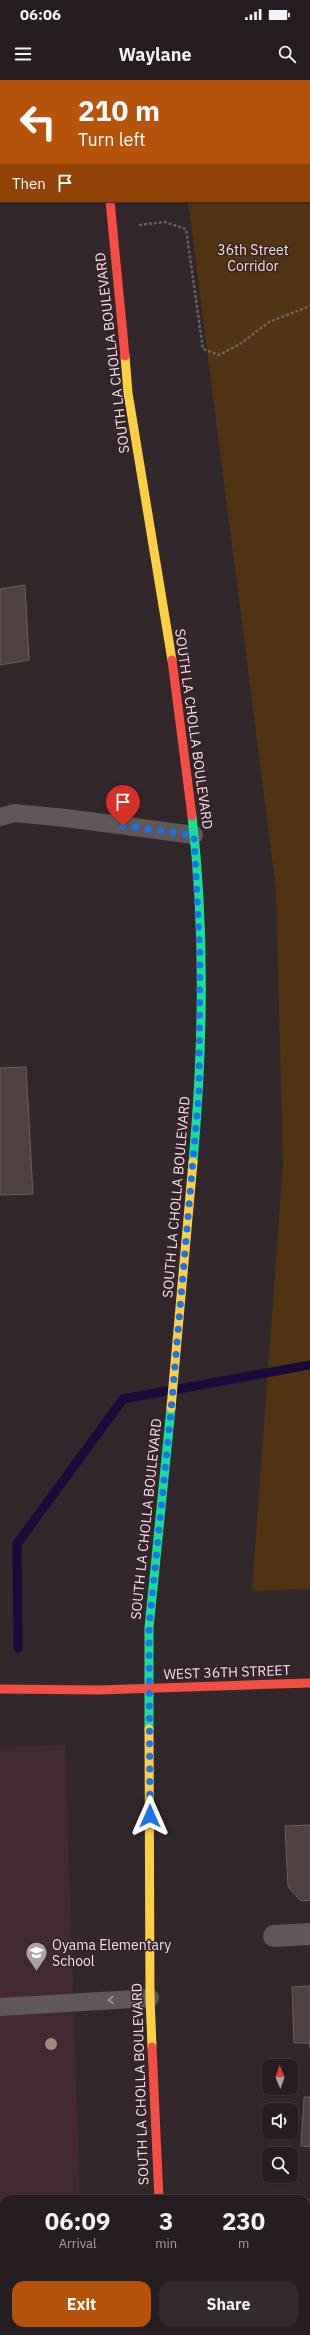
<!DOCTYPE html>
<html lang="en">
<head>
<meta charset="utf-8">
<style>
	:root { --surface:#261d20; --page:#322a2d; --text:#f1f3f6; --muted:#a4a2a5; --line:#423b3e; --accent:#b45309 }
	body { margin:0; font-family:"IBM Plex Sans",sans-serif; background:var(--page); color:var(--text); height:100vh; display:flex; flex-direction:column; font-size:15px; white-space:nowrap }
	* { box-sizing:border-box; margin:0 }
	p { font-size:13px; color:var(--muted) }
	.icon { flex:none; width:22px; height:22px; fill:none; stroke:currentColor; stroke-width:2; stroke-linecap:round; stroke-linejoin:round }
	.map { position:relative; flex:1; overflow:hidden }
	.drawer { position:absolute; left:0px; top:2115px; width:310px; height:140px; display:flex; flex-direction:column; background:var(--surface); border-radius:12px 12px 0 0; box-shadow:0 1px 3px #0004,0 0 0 1px var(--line) }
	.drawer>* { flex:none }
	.top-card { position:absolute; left:0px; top:0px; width:310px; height:122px; box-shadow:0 1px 3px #0004,0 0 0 1px var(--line); background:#b45309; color:#fff; overflow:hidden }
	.needle { width:26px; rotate:358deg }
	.fabs { position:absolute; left:262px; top:1979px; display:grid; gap:8px }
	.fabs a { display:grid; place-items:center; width:36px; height:36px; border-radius:8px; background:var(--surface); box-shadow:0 1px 3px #0004,0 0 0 1px var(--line); font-size:20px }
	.pin { position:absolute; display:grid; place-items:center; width:34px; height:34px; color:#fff; margin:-41px -17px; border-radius:50% 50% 50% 0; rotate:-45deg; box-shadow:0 0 4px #0007 }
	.pin .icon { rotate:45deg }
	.me { position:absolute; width:44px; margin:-22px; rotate:0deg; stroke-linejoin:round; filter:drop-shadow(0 0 3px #0008) }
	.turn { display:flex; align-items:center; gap:14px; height:84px; padding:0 12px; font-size:18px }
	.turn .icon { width:52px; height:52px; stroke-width:2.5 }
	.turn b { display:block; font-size:28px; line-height:34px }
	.then { display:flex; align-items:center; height:38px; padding:0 12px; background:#0003; gap:8px; font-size:15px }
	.eta { display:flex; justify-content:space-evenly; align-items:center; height:68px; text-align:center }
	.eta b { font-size:24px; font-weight:800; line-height:28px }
	.button { display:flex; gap:8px; margin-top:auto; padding:8px 12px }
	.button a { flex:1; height:46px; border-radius:12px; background:var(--accent); color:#fff; font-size:16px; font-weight:800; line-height:46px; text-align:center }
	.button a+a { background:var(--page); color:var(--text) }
	.status { display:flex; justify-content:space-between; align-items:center; height:28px; padding:0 20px; background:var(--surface); direction:ltr }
	.status svg { height:11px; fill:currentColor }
	header { display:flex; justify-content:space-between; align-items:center; height:52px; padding:0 12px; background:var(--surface); font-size:18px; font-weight:800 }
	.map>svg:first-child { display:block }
</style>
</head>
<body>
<div class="status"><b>06:06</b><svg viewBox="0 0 49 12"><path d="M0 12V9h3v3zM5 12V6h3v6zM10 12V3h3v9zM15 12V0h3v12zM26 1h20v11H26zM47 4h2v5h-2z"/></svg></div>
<header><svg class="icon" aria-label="menu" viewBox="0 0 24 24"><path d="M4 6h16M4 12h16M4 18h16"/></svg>Waylane<svg class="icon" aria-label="search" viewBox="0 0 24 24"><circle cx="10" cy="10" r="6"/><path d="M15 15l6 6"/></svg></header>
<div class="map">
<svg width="310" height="2255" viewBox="0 0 310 2255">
	<rect width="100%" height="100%" fill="#32272a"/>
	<path fill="#422932" d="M65,1665L80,2119H4V2251H85V2255H0V1667Z"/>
	<path fill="#523412" d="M173,0H310V1509L252,1511L283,1083L276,809L188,121H309V1Z"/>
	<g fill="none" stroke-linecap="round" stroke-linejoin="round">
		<path stroke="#190a3b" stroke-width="9" d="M18,1568L17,1464L123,1319L310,1285"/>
	</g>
	<path fill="#50403f" stroke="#6a6060" d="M25,505L29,580L0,585V509Z
		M26,987L33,1114L0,1115V988Z
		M310,1745V1820L301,1821L288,1807L285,1746Z
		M310,1906V1969L309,1963H294L292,1907Z
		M304,2017H310V2067L301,2066Z
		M306,2183H310V2233H306Z"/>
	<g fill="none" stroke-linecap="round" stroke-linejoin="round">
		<path stroke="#6a6265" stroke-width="2.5" stroke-dasharray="3 2" stroke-linecap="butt" d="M139,145L165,142L186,149L203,269L219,275L240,264L269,242L310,226"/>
		<path stroke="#5f575a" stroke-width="18" d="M0,737L14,733L66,738L194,755
			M0,1927L150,1918
			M0,2247H4"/>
		<path stroke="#5f575a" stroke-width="22" d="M274,1856L310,1854
			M306,2130H310"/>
		<path stroke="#16e098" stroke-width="9" d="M98,0V1
			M192,736C205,847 203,971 193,1082
			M149,1649V1548L171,1328"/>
		<path stroke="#ffcf43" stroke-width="9" d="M125,276L128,313L172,580
			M171,1328L193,1082
			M149,1649L150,1918L152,1967"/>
		<path stroke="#f24e42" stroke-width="9" d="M110,121L125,276
			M172,580L192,736
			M0,1609L99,1610L310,1603
			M152,1967L159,2119
			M164,2251V2255"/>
	</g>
	<circle fill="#a18c7d" cx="51" cy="1964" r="6"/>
	<defs><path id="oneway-chevron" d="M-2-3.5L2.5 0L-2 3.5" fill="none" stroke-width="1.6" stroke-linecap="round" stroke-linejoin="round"/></defs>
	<use stroke="#a89ca0" href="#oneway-chevron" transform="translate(111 1920) rotate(177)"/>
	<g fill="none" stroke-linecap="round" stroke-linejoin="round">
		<path stroke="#1a73e8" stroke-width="7" stroke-dasharray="0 12.6" d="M123,746L194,755L200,876L199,1012L171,1331L149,1548L150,1736"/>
	</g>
	<defs>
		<symbol id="school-pin" viewBox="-11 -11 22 30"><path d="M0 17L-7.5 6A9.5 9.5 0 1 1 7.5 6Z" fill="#aea1a4" stroke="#372229"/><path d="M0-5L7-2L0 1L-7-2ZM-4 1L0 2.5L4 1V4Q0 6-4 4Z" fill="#fff"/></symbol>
	</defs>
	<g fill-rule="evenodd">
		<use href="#school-pin" x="24" y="1860" width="25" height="34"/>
	</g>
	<g text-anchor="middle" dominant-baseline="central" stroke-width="3" stroke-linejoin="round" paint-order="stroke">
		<g font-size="14" fill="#fbdec1" stroke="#372229">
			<text x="253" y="170">36th Street<tspan x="253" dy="16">Corridor</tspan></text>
		</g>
		<g font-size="14" fill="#f1e2e6" stroke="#372229">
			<text transform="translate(112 273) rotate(-97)">SOUTH LA CHOLLA BOULEVARD</text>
			<text transform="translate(194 649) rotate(82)">SOUTH LA CHOLLA BOULEVARD</text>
			<text transform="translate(176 1117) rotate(-85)">SOUTH LA CHOLLA BOULEVARD</text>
			<text transform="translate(146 1439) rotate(-84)">SOUTH LA CHOLLA BOULEVARD</text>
			<text transform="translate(227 1592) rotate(-2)">WEST 36TH STREET</text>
			<text transform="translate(140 2004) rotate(-92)">SOUTH LA CHOLLA BOULEVARD</text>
		</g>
		<g font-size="14" fill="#f1e2e6" stroke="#372229" text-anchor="start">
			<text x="52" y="1865">Oyama Elementary<tspan x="52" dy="16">School</tspan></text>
		</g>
	</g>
</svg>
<div class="fabs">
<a><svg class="needle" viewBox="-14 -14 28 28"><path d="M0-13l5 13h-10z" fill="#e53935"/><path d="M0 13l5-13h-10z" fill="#a4a2a5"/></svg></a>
<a><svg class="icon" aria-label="sound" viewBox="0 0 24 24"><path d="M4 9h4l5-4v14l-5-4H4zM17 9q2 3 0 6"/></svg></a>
<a><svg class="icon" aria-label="search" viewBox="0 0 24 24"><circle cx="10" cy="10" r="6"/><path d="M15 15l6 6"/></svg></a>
</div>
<div class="pin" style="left:123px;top:746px;background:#d93025"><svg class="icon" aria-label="arrive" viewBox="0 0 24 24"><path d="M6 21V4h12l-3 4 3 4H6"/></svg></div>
<svg class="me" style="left:150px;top:1736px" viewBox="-20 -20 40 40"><path d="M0-17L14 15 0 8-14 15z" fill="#1a73e8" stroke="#fff" stroke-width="4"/></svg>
<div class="top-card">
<div class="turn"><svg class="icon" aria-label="left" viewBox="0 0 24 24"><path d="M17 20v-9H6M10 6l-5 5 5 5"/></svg><div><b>210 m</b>Turn left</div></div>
<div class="then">Then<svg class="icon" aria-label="arrive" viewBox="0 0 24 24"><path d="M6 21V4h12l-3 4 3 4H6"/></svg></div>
</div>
<section class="drawer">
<div class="eta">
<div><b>06:09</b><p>Arrival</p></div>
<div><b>3</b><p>min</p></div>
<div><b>230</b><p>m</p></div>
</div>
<div class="button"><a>Exit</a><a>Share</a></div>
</section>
</div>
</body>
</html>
